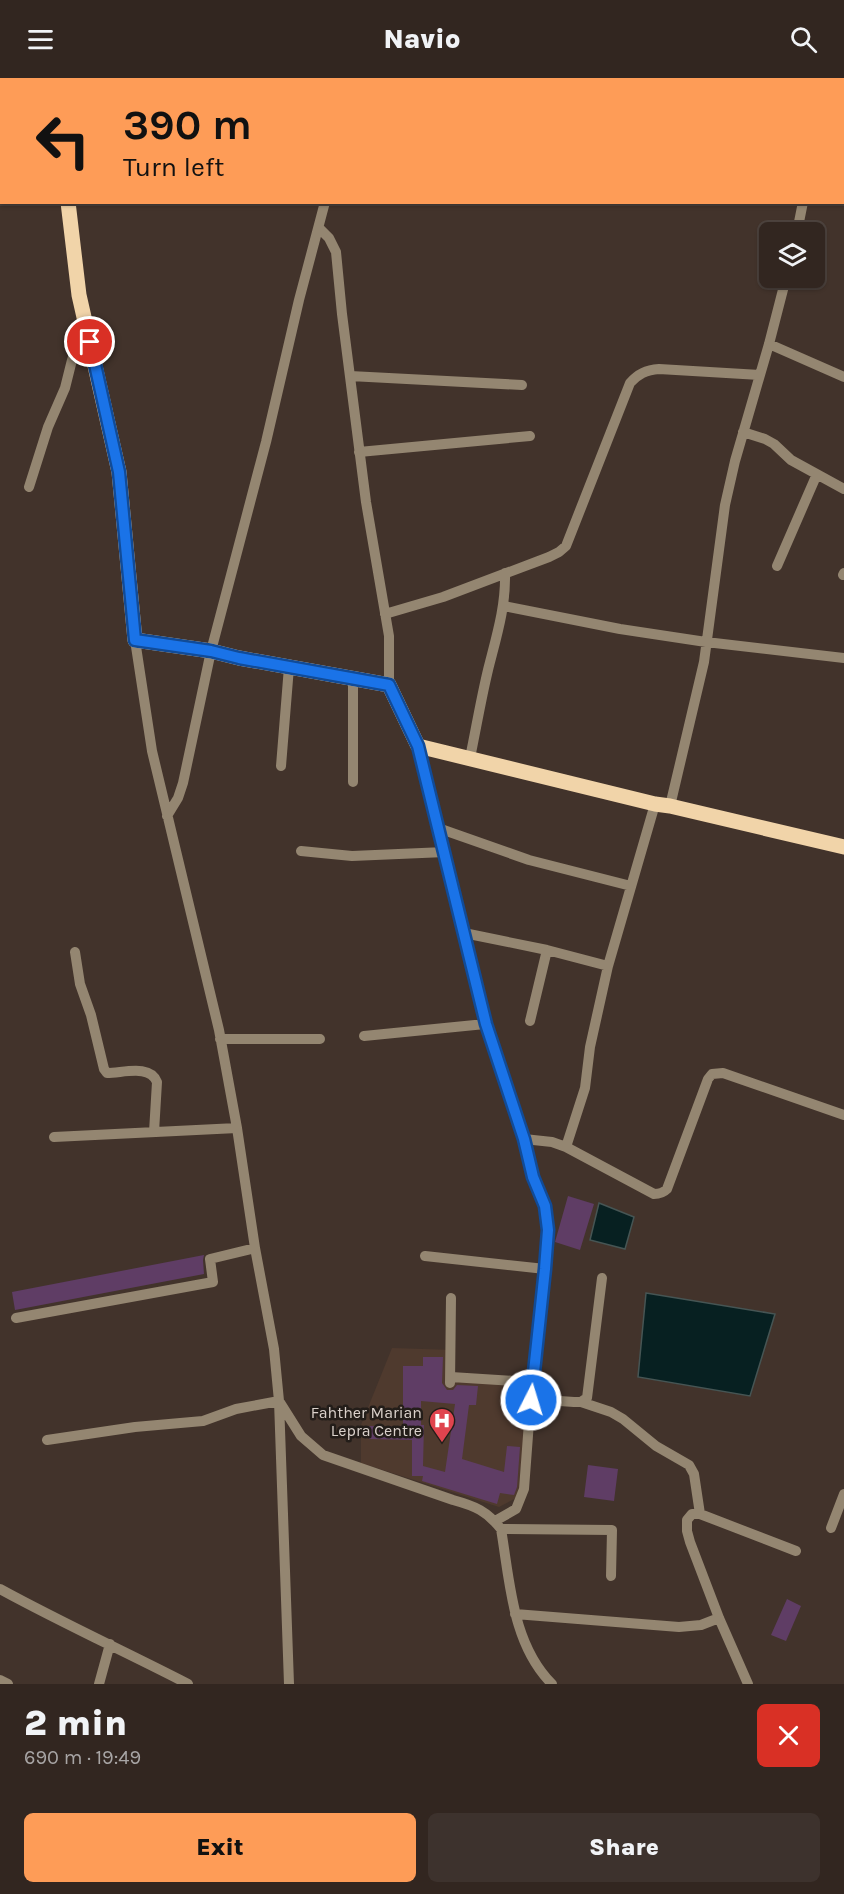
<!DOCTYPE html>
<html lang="en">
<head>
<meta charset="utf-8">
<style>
	:root { --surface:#322620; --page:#3d322d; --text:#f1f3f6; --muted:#a8a5a5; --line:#4d433e; --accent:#fe9c57 }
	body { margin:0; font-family:Karla,sans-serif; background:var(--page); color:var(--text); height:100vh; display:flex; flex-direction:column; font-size:22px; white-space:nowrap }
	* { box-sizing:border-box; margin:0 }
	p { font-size:20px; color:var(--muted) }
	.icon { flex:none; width:33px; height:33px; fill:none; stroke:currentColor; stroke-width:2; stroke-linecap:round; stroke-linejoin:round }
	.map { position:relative; height:1606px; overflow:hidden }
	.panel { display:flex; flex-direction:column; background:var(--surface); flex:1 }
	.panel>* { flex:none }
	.guide { position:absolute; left:0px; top:0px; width:844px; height:126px; box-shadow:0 2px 4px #0004,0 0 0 2px var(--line); background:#fe9c57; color:#111; overflow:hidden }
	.controls { position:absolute; left:759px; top:144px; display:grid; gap:12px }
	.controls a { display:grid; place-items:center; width:66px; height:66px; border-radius:9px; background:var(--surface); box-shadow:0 2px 4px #0004,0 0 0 2px var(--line); font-size:30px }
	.pin { position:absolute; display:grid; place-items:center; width:51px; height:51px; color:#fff; margin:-26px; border:3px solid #fff; border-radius:50%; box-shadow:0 2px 6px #0007 }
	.me { position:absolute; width:66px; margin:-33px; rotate:5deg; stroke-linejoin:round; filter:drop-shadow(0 0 4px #0008) }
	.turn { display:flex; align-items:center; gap:21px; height:126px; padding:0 24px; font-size:27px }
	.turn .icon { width:78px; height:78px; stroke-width:2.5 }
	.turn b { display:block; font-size:42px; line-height:51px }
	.round { display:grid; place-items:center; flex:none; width:63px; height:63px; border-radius:9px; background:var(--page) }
	.summary { display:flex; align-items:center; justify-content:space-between; height:102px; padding:0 24px }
	h1 { font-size:36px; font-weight:800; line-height:45px }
	.button { display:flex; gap:12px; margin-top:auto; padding:12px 24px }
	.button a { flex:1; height:69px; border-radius:9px; background:var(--accent); color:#111; font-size:24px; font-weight:800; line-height:69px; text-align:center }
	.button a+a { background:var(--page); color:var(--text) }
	header { display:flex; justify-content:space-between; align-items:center; height:78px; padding:0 24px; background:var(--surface); font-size:27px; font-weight:800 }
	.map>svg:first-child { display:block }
</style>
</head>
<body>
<header><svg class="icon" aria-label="menu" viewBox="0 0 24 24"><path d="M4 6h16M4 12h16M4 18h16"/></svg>Navio<svg class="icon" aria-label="search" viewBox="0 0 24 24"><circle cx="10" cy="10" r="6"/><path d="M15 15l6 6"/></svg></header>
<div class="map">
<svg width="844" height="1606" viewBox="0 0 844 1606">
	<rect width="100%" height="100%" fill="#42332b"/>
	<path fill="#4f3a2e" d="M392,1270L453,1272V1302L529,1307L518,1419L499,1429L361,1385V1347Z"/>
	<path fill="#072021" stroke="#465554" stroke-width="1.5" d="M599,1125L634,1139L625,1171L590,1162Z
		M646,1215L775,1236L750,1318L638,1299Z"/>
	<path fill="#5f3d65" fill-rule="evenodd" d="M568,1118L594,1126L580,1172L555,1164Z
		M204,1177L203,1182L204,1196L15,1232L12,1214Z
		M423,1279H443L442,1305L447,1312H453L457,1307L478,1308L476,1327H469L462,1381L504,1394L507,1368L520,1369L517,1409L514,1417L500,1415L497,1426L422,1403L423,1398H412V1362L369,1361V1348L403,1349V1288H423ZM421,1323L455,1326L445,1394L423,1388L424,1347H421Z
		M588,1387L618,1391L614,1423L584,1419Z
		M787,1521L801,1528L786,1563L771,1557Z"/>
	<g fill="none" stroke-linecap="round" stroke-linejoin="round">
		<path stroke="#948671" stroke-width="10" d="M257,2V0
			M340,2V0
			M830,2V0
			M0,78H2
			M319,150L329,160L336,174L342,236L366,424L389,558V607
			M797,154L803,124
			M769,266L844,299
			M350,298L522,307
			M743,354L765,361L774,366L791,382L844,411
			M359,374L530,358
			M29,409L48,349L65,310L72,282L75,273L81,267L90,264
			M777,488L817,396
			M843,497L844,495
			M504,528L620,551L706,564L844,580
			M385,536L443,519L549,479L559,474L566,468L630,305C638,296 646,292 659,291L760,297
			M135,562L152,673L219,952L237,1050L255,1170L274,1271L279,1323L289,1606
			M418,668L485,946L524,1061L533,1099L545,1128L548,1152L545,1191L532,1304L524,1411L516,1431L495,1443
			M470,680C476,651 481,621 488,592C496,560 506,529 505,495
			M281,688L289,589
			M353,704V600
			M670,728L704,584L725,427L735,383L769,266L786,200
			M167,738L178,720L183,705L211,573L266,364L299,222L325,124
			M438,750L529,782L631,808
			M301,773L352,778L445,774
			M464,855L547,872L608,888
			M75,874L80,906L91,937L104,991L107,995C123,995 150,986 157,1004L154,1054
			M530,943L547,872
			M364,958L485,946
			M220,961H320
			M54,1059L237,1050
			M524,1061L552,1064L566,1069L654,1116C660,1116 663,1115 667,1111L708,1001L712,996L723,995L844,1037
			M566,1069L585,1010L590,969L608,888L655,726
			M425,1178L545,1191
			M16,1240L213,1204L210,1181L255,1170
			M451,1299L532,1304
			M450,1305L451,1220
			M531,1321L574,1324H581L587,1320L602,1200
			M581,1324L611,1334L623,1341L656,1368L689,1387L694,1396L700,1436
			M47,1362L135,1349L203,1343L236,1331L279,1323L301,1358L323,1377L453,1422C475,1428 487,1433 501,1451C510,1504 512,1566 552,1606
			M831,1450L844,1416
			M501,1451L612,1452L611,1498
			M0,1511C62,1545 126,1574 188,1606
			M515,1536L679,1549L701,1547L719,1540
			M0,1602L8,1606
			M99,1606L110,1566
			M748,1606L719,1540L690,1464L687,1453V1442L692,1436H700L796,1473"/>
		<path stroke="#f1d4a9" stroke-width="15" d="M54,0V2
			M68,124L79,217L119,394L135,562L211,573L239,580L389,607L418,668L655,726L670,728L844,769"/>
	</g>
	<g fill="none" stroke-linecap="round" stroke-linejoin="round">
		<defs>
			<path id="route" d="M90,264L119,394L135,562L211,573L239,580L389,607L418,668L486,946L524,1061L533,1099L545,1128L548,1152L545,1191L531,1322"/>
		</defs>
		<use href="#route" stroke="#114b97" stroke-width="15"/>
		<use href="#route" stroke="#1a73e8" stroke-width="10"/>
	</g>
	<defs>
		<symbol id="hospital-pin" viewBox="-11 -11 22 30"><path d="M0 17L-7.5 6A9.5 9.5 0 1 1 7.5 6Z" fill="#e0444e" stroke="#231d19"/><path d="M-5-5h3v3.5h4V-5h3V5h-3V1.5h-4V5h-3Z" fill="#fff"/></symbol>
	</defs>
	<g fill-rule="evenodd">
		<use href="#hospital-pin" x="427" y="1328" width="30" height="40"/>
	</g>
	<g text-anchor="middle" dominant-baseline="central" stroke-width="5" stroke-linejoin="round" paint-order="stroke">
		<g font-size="16" fill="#dad1cb" stroke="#231d19" text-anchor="end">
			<text x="422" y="1334">Fahther Marian<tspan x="422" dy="18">Lepra Centre</tspan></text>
		</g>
	</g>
</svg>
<div class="controls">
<a><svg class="icon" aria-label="layers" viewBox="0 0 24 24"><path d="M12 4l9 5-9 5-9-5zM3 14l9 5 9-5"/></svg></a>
</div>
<div class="pin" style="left:90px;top:264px;background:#d93025"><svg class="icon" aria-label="arrive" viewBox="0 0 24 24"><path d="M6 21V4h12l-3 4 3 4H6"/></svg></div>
<svg class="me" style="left:531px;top:1322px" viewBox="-20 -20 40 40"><circle r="17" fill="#1a73e8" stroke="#fff" stroke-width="3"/><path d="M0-11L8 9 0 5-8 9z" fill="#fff"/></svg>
<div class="guide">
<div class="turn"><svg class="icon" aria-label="left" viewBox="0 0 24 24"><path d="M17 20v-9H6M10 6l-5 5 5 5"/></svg><div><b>390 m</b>Turn left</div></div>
</div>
</div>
<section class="panel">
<div class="summary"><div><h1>2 min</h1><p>690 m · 19:49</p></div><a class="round" style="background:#d93025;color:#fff"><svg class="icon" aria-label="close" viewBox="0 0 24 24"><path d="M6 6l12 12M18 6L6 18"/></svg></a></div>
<div class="button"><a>Exit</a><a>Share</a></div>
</section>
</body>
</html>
